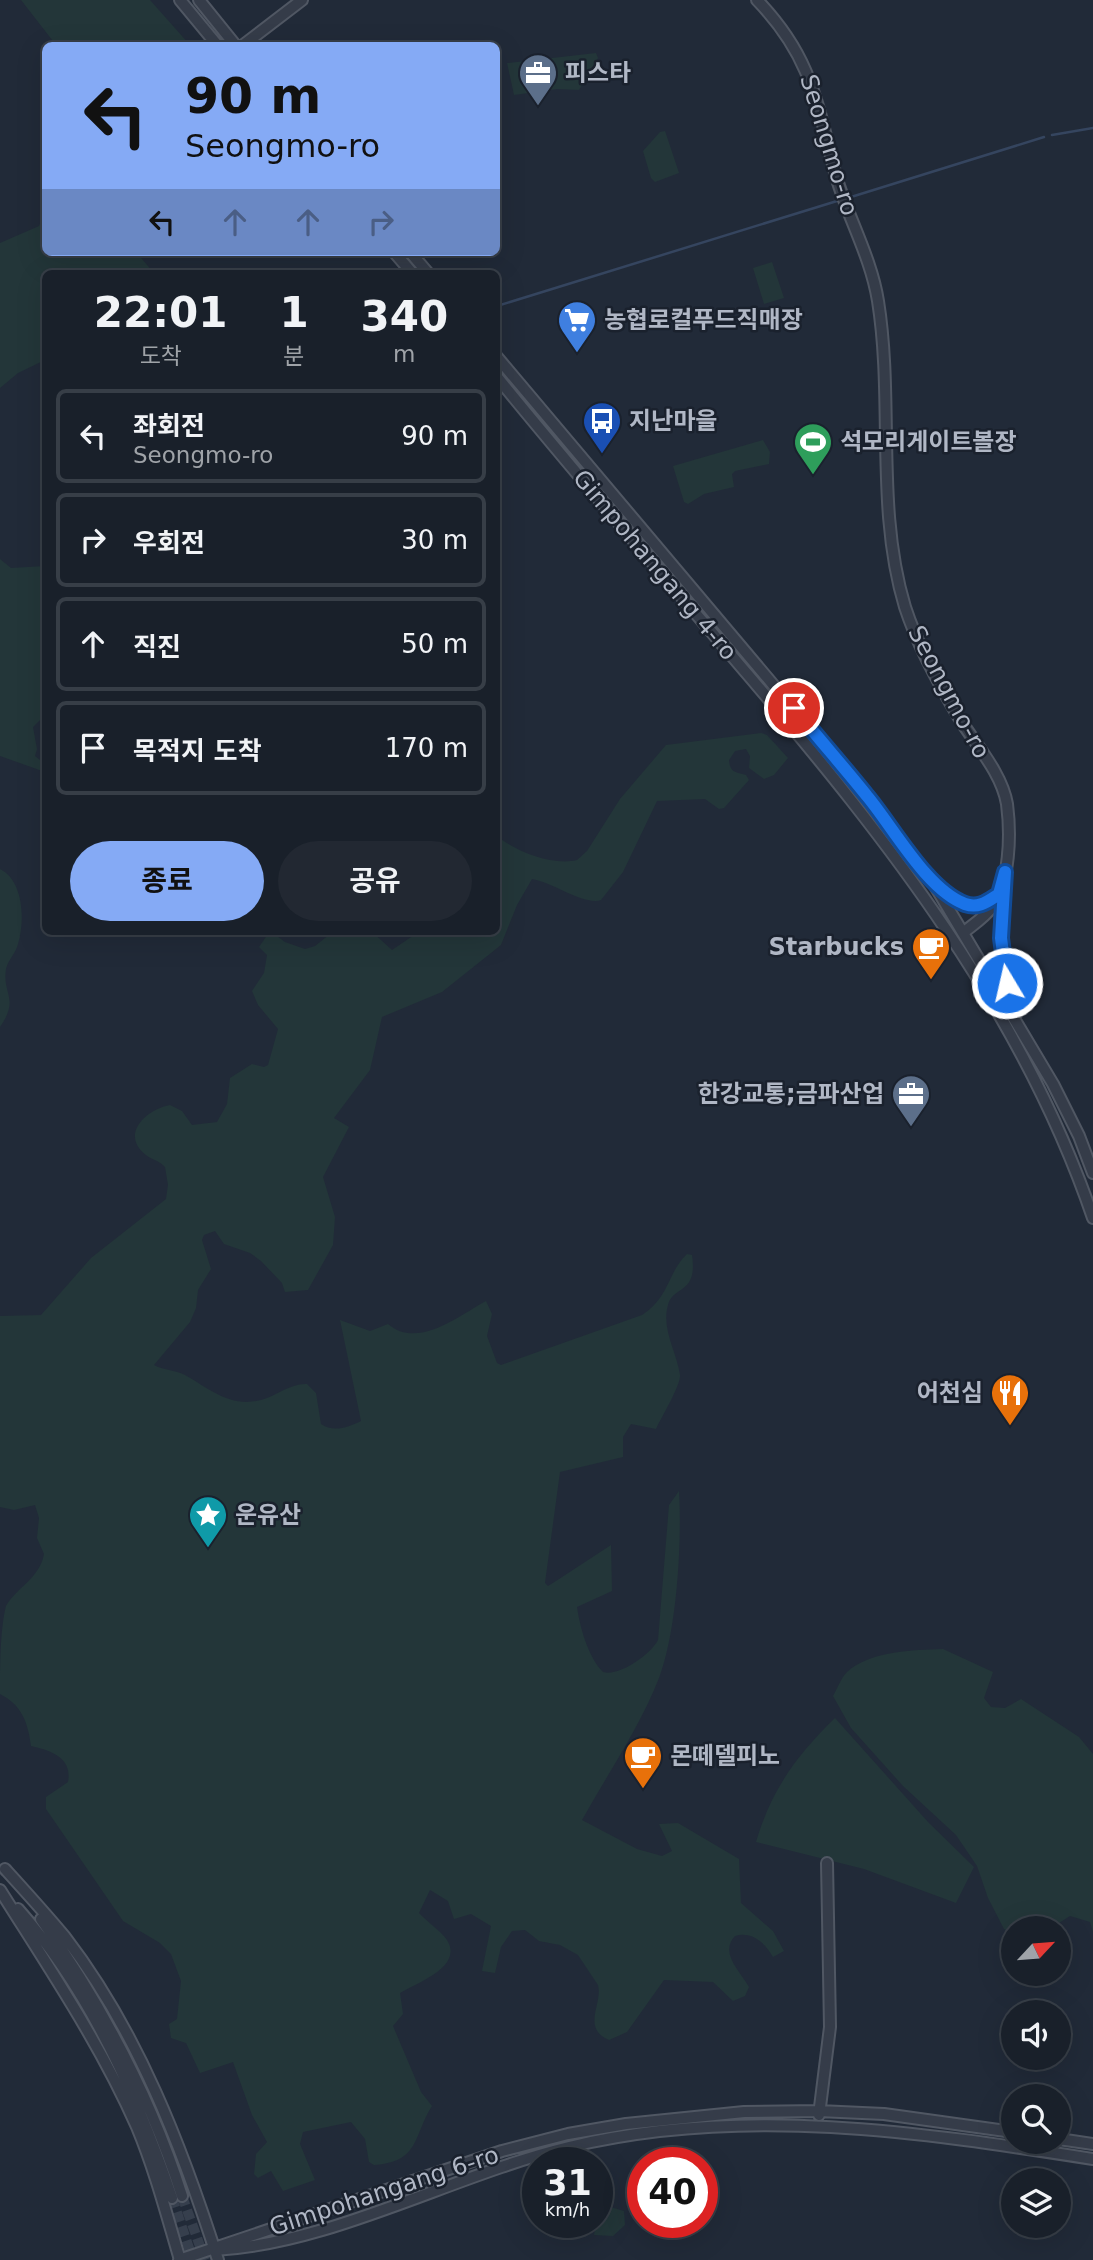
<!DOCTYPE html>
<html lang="ko">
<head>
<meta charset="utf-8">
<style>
	:root { --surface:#19202a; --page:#222832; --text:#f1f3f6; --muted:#9fa3a8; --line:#373e47; --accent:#85aaf5 }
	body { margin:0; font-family:"DejaVu Sans","Noto Sans KR",sans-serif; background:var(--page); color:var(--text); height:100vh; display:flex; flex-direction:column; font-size:26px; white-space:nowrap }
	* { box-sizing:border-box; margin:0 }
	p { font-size:23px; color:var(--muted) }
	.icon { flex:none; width:38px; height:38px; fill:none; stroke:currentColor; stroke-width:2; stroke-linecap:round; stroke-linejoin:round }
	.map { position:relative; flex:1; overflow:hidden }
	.panel { position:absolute; left:42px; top:270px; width:458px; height:665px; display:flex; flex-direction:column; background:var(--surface); border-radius:10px; box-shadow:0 7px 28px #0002,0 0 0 2px var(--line) }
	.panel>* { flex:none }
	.top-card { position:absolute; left:42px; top:42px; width:458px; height:214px; border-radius:10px; box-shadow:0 7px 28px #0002,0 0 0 2px var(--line); background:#85aaf5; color:#111; overflow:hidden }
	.needle { width:46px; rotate:64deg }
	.fabs { position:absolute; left:1001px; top:1916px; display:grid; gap:14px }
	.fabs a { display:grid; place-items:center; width:70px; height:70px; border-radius:50%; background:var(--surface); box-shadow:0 7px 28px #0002,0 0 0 2px var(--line); font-size:35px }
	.speed { position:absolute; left:522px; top:2147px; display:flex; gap:14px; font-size:35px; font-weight:700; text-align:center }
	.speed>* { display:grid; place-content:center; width:91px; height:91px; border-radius:50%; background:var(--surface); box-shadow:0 7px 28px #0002,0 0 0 2px var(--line); line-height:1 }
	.speed small { font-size:18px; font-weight:400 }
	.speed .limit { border:10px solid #d22; background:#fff; color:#111 }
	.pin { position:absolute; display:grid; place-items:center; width:60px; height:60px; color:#fff; margin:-30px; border:4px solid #fff; border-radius:50%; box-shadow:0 2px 7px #0007 }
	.me { position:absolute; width:77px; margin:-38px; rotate:351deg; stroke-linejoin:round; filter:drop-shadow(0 0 5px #0008) }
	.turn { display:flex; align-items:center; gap:24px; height:147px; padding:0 28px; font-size:32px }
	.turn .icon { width:91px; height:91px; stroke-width:2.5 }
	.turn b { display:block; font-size:49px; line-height:60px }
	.lanes { display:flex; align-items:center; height:66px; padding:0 28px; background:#0003; justify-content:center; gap:35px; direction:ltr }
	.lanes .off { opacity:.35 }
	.eta { display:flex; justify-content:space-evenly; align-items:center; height:119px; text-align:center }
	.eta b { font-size:42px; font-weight:700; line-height:49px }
	.primary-button { display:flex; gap:14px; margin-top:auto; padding:14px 28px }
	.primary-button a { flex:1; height:80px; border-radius:42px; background:var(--accent); color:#111; font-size:28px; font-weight:700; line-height:80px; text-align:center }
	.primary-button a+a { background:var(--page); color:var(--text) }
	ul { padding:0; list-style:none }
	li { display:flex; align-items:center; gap:21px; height:94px; margin:0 14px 10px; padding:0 14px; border:4px solid var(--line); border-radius:10px }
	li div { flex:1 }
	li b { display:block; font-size:26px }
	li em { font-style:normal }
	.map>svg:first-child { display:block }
</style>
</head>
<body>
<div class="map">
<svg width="1093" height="2260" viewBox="0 0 1093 2260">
	<rect width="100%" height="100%" fill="#212a38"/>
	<path fill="#233639" d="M21,0H150L190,45H56Z
		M596,53L598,58L579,90L557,89L514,95L507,63Z
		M665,131L679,173L655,182L651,178L643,151L660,132Z
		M45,212L46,252H136L154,273H46L45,360L18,373L0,388V243L39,226Z
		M772,262L784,298L764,304L753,268Z
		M763,440L770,452L769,464L735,471L732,474L734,487L704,494L688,504L684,502L673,466Z
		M0,559L11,568L45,566V715L33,727L37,749L35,756L45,764V772L0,756Z
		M761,733L767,735L788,758L774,775L764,779L749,768L750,756L746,749L735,751L729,760C730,773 736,772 746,775L749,780L724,808L719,809L705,799L657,801L623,872L601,900C585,906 552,882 532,879L517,905L501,945L442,992L382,1017L370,1070L334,1118L349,1127L323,1177L335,1217L333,1245L308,1290L285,1292L282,1283L261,1261L250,1253L224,1244L215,1231L204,1235L202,1240L211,1269L198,1290L196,1308L190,1322L154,1365C163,1370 175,1370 185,1375C210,1389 230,1408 261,1400C276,1396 291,1383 307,1384L316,1393L321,1424C333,1433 349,1427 361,1421L340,1320L370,1331L388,1324C418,1350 460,1315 486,1301L492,1314L487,1336L497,1363L501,1365L642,1315C670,1297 667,1273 687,1254L692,1255C698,1295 673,1285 668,1305C661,1329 677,1352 680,1375C681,1385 661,1418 656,1429L631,1424L623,1437V1457L560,1472L545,1583L548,1586L556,1581L611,1545L612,1591L577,1607C580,1627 588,1657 603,1672C619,1677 651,1654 658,1640L669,1505L679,1491C682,1542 677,1631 659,1678C639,1729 608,1773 582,1820L637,1849L662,1856L672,1851L659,1824L678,1823L739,1859L741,1903L773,1931L784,1951L773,1957C765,1943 752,1931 735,1936C719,1953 740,1971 749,1987L745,1996L733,2001L713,1982L664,1980L627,2032L609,2040C581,2028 603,2004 598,1985L578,1955L560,1945L539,1941L525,1930L512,1931L501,1947L495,1973L482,1971L491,1926L471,1914L454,1919L448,1901L430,1890L419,1913C427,1922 440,1930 447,1940C464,1967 416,1983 400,1993L403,2014L393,2026L421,2092L432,2106C413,2136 420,2162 374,2165L369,2162L365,2139L351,2122L303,2132L300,2144L315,2180L283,2191L271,2171L258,2178L254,2174L256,2154L267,2142L252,2115L233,2062L200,2073L186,2043L171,2038L169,2024L177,2019L181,1981L171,1954L160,1943L123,1921L46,1809V1797L68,1782C73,1757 49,1750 31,1746C28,1723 22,1705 0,1694C0,1669 0,1629 6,1606C17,1587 40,1578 44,1554L37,1538L39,1518L35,1505L14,1510L0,1507V1316L41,1315L91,1258L166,1199L168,1185L165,1167C159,1160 152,1160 146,1155C119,1134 147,1109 170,1105L182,1111L192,1125L217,1122L227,1104L230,1078L252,1064L264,1067L268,1065L278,1029L258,1005L252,991L264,973L267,955L259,947L270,931L285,942L305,949L315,946L334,931H371L392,950L420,931H497V836C516,852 553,866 577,860L587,851L620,799L666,745Z
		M0,869C24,881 25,921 18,944C16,953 8,960 6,969C2,995 20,998 0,1027Z
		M943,1649L993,1672L984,1698L991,1707L1005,1708L1021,1699L1079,1737L1093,1754V1932L1090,1922L1070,1916L1051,1928H1013V1933L1004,1929L988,1898L977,1866L956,1835L903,1786L851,1728L833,1696C837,1689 841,1678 847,1672C870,1651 913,1650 943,1649Z
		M835,1718L928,1822L974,1867L956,1903L864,1869L756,1842C771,1790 797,1755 835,1718Z
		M607,2206L624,2211L625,2225L613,2236L594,2235L598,2214Z"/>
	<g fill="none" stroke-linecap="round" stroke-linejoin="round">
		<path stroke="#35455f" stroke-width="2.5" d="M1052,135L1093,128
			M851,197L1044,137
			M497,306L837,201"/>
		<path stroke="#363f4d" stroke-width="10" stroke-dasharray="10 5" stroke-linecap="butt" d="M182,2196L205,2260
			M172,2198L193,2260"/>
		<defs>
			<path id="minor" d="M180,0L218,46
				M199,0L236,46
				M757,0C812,57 817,103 836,176C848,218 871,257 878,301C894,401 875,508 905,607C918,647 939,685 961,721C977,746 1002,774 1007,804C1011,835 1010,881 992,907C985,917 974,924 964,932
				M242,46L302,0
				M394,252L412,273
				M410,252L428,273
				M497,357L866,795L932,881L1053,1084L1079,1136L1093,1173
				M497,377C579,478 665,577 749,676C889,841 1022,1010 1093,1218
				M941,888L957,900L974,906L997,896
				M1004,891L1002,961L1017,1013
				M5,1869C25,1891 46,1914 65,1937C138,2032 182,2147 218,2260
				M0,1890C49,1968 100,2043 137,2127C155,2170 167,2216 180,2260
				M18,1909C90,1990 138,2097 172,2198
				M41,1919C101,2004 151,2098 182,2196
				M819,2115L830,2027L827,1863
				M1059,2139L1093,2144
				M215,2250C332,2244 453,2175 569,2147C742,2105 920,2132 1093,2159
				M179,2260L502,2151L568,2134L626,2124L744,2112L819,2111L884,2114L1013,2132"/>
		</defs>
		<use href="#minor" stroke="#505763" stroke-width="14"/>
		<use href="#minor" stroke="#353c49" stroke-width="10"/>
	</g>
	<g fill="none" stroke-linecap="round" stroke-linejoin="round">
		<defs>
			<path id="route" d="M794,708C818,738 843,766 867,796C893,827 927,890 965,904C979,909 988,901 999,894L1005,872L1001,938L1007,983"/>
		</defs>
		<use href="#route" stroke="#114b97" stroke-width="18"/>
		<use href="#route" stroke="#1a73e8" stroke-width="12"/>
	</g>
	<defs>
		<symbol id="office-pin" viewBox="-11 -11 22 30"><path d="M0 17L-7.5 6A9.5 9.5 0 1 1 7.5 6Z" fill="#5c6f8a" stroke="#1a212d"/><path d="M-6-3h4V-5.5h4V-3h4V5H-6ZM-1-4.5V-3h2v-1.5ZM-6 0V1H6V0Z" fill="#fff"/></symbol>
		<symbol id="supermarket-pin" viewBox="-11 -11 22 30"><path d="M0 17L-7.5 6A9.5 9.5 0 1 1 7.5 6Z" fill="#3f7fe0" stroke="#1a212d"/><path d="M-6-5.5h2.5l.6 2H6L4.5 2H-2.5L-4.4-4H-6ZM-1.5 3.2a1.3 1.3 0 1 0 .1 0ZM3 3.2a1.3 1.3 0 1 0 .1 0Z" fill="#fff"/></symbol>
		<symbol id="bus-pin" viewBox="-11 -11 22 30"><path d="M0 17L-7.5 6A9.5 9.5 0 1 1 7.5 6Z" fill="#1a4fb4" stroke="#1a212d"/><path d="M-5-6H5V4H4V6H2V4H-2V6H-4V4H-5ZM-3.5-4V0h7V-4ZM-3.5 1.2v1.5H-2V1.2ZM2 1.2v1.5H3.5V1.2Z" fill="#fff"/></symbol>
		<symbol id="stadium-pin" viewBox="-11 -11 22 30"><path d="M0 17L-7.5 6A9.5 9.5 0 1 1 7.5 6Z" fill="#2e9e5b" stroke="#1a212d"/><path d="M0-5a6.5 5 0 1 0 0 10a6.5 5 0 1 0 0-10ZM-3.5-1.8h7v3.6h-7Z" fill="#fff"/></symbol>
		<symbol id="cafe-pin" viewBox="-11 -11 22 30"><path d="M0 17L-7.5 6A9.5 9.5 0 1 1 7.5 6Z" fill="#e8710a" stroke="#1a212d"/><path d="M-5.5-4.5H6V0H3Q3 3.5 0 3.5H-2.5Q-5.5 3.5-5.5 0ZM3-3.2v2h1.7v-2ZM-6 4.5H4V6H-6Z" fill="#fff"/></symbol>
		<symbol id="restaurant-pin" viewBox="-11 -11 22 30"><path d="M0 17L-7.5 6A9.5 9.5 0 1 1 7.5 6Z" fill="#e8710a" stroke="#1a212d"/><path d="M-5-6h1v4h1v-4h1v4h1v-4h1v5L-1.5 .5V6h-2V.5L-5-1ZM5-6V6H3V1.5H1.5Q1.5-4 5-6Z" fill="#fff"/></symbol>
		<symbol id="sight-pin" viewBox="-11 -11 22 30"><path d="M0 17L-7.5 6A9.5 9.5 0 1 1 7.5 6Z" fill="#0f9aa8" stroke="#1a212d"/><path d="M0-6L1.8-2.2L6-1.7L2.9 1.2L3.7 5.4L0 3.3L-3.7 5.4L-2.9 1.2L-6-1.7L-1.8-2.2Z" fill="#fff"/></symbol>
	</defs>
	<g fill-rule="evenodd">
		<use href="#office-pin" x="516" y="51" width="44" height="60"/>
		<use href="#supermarket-pin" x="555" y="298" width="44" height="60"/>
		<use href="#bus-pin" x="580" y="399" width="44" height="60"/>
		<use href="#stadium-pin" x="791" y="420" width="44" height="60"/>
		<use href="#cafe-pin" x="909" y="925" width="44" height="60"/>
		<use href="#office-pin" x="889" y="1072" width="44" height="60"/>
		<use href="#restaurant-pin" x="988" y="1371" width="44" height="60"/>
		<use href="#sight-pin" x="186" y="1493" width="44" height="60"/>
		<use href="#cafe-pin" x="621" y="1734" width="44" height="60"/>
	</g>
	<g text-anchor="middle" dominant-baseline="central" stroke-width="5" stroke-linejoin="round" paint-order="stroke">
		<g font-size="24" font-weight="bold" fill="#b0b7c5" stroke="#1a212d" text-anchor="start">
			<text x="565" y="73">피스타</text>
			<text x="604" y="320">농협로컬푸드직매장</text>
			<text x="629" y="421">지난마을</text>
			<text x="840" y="442">석모리게이트볼장</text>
			<text x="904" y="947" text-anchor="end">Starbucks</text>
			<text x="884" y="1094" text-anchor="end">한강교통;금파산업</text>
			<text x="983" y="1393" text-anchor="end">어천심</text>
			<text x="235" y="1515">운유산</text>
			<text x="670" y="1756">몬떼델피노</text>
		</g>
		<g font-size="24" fill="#b0b7c5" stroke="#1a212d">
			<text transform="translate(829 145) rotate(73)">Seongmo-ro</text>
			<text transform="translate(655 565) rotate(50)">Gimpohangang 4-ro</text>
			<text transform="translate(949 692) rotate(62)">Seongmo-ro</text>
			<text transform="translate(384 2191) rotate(-18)">Gimpohangang 6-ro</text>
		</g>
	</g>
</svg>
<div class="fabs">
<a><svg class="needle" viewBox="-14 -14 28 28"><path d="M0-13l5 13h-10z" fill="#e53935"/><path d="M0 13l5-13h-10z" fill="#9fa3a8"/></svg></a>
<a><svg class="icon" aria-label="sound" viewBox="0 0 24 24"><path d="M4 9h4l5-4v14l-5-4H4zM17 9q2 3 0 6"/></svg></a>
<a><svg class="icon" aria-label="search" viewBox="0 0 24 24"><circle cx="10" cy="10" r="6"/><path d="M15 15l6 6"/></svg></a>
<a><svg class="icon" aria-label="layers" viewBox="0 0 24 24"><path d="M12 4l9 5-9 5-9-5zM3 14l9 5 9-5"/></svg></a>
</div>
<div class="speed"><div>31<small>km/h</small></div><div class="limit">40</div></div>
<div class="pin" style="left:794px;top:708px;background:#d93025"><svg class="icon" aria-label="arrive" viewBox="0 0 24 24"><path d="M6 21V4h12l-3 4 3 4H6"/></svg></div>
<svg class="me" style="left:1007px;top:983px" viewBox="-20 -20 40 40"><circle r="17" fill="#1a73e8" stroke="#fff" stroke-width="3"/><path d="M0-11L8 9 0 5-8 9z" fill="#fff"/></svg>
<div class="top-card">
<div class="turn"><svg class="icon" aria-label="left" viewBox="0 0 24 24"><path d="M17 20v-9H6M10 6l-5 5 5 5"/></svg><div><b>90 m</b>Seongmo-ro</div></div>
<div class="lanes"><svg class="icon" aria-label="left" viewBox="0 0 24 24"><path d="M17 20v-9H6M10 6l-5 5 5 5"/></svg><svg class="icon off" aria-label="ahead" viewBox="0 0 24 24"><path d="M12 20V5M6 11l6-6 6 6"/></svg><svg class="icon off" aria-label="ahead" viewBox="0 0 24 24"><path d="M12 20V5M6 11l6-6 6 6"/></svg><svg class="icon off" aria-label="right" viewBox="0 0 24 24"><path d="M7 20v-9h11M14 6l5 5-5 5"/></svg></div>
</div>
<section class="panel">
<div class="eta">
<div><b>22:01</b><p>도착</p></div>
<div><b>1</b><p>분</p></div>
<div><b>340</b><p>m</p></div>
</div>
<ul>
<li><svg class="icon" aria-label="left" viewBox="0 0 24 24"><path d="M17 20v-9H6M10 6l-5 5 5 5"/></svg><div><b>좌회전</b><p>Seongmo-ro</p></div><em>90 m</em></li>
<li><svg class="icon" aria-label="right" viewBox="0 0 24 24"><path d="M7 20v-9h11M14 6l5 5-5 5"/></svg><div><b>우회전</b></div><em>30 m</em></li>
<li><svg class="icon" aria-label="ahead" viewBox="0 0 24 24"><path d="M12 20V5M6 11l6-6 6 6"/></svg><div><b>직진</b></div><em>50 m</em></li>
<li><svg class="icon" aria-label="arrive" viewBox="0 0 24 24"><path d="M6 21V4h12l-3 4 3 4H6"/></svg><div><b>목적지 도착</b></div><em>170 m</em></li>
</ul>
<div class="primary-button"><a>종료</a><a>공유</a></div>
</section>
</div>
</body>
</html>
